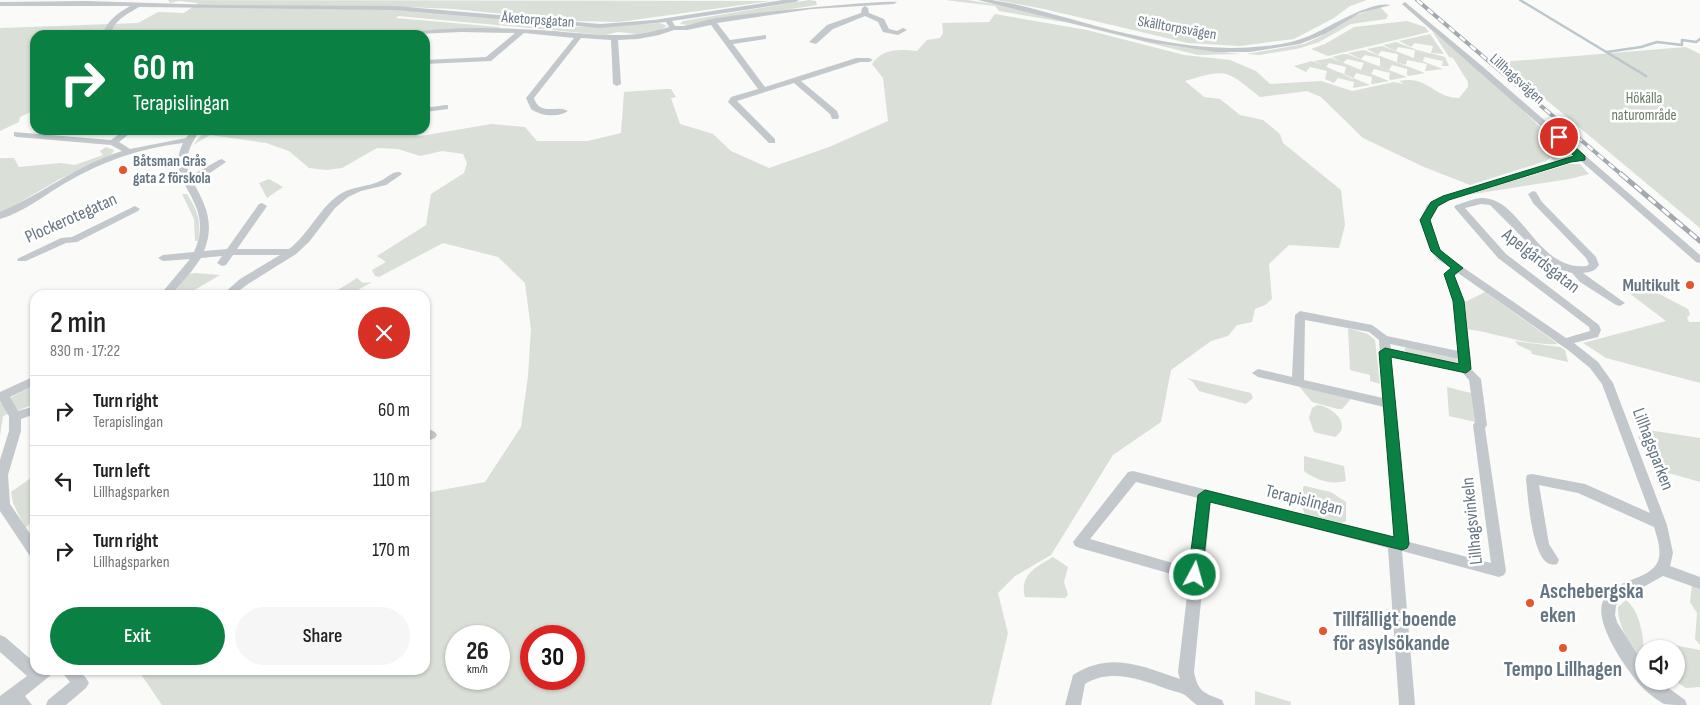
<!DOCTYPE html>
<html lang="en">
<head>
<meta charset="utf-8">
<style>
	:root { --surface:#fff; --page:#f6f6f6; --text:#222; --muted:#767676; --line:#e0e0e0; --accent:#0b8043 }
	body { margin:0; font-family:"Sofia Sans Condensed",sans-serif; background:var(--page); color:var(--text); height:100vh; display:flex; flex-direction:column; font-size:19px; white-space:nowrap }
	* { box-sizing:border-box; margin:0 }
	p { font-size:16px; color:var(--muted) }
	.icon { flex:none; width:28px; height:28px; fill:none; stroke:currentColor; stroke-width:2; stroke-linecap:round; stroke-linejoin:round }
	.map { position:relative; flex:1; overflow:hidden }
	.drawer { position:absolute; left:30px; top:290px; width:400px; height:385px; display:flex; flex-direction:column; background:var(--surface); border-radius:15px; box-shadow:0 1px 4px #0004 }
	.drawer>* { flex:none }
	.top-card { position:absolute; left:30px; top:30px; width:400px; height:105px; border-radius:15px; box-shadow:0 1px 4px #0004; background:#0b8043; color:#fff; overflow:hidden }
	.fabs { position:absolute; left:1635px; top:640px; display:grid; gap:10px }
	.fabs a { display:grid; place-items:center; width:50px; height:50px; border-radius:50%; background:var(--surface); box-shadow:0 1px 4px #0004; font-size:25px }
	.speed { position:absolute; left:445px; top:625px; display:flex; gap:10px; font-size:25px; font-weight:700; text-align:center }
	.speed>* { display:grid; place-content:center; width:65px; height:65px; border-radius:50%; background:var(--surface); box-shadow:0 1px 4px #0004; line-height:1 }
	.speed small { font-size:12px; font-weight:400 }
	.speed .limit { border:8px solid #d22; background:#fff; color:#111 }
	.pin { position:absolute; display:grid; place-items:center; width:42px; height:42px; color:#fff; margin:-21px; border:2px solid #fff; border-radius:50%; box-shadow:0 1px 5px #0007 }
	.me { position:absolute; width:55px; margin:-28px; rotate:6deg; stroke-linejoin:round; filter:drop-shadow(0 0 4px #0008) }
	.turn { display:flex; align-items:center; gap:18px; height:105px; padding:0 20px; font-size:22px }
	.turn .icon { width:65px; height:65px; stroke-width:2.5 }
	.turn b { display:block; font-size:35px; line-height:42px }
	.round { display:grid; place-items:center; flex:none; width:52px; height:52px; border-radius:26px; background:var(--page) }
	.headline { display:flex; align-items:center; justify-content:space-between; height:85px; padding:0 20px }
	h1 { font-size:30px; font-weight:600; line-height:38px }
	.button { display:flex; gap:10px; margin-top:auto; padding:10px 20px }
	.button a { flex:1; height:58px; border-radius:30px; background:var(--accent); color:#fff; font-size:20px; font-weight:600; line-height:58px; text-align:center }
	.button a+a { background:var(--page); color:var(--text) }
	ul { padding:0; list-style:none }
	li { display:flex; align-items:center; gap:15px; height:70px; padding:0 20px; border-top:1px solid var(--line) }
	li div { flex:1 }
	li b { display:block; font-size:19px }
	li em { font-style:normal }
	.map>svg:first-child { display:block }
</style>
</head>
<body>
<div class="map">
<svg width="1700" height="705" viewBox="0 0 1700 705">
	<rect width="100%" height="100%" fill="#fafaf8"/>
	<path fill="#dadfd7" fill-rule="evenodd" d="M168,0L770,1L775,0L771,1L619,22L576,21L453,9L406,7L425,11L579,27L660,23L667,26L659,31L637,34L618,32L605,35L398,16L396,18L499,27L500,29L412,31L393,35H35V110L20,117L19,122L0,131V28L138,23L158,12L184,13L198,3L179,1L170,3Z
		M809,0L816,1L817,5L688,25L680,24L683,21Z
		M945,0H968L993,4L1173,46L1240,54L1198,55L1069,23L999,11L995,6Z
		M996,0H1367L1350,6L1334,18L1294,39L1240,46L1188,43L1044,9Z
		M1380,7L1388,15L1386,19L1351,24L1319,42L1297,49L1259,55L1247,54L1304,44L1324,35L1348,18Z
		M995,14L1087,30L1184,55L1230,60L1256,71L1270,84L1321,81L1352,91L1394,82L1404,84L1399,81C1428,75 1434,98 1459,98L1468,87V82L1453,58L1449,57L1432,31L1497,86L1568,153L1555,161L1550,158L1546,161L1470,185L1424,167L1363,138L1321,97L1307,91L1260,97C1226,70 1228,68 1185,81L1204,97L1220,99L1240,115L1263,120L1280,134L1283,143L1341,190L1345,225L1339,248L1289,245L1269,264L1272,299L1265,305L1255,309L1252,322L1237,325L1228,336L1211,341L1171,370L1161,422L1113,455L1051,555L1015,576L998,593L1008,633L991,705H162L138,670H425V493L485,482L521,427L528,376L531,329L525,283L498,257L443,243L379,277L375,276L372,270L386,262L377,256L426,225L431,194L464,173L467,163L463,154L442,151L420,156L398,149L377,148L342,168L326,170L309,168L289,151L266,143L210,135L193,145L204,132L211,130H384L421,136L491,124L525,127L537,141H588L621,133L624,92L666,89H671L676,97L671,98L680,124L713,134L731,151L769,168L829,147L888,121L883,78L872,64C882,48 901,49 917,51L927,40L940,38L943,33L942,23L989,22ZM456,636H499V679H456ZM531,636H574V679H531Z
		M1407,21L1425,27L1429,32L1328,56L1311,49L1325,44L1354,27Z
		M1430,34L1444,54L1431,53L1433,46L1415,43L1411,47L1399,41Z
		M1396,42L1417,50L1445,57L1449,66H1442L1443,61L1424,57L1423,61L1414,58L1415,50L1398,47L1396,51L1383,45Z
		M1382,46L1443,69L1427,71H1425L1427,64L1407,60L1406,65L1397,62L1398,54L1381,51L1378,55L1367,49Z
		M1686,47L1700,54V228L1501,62Z
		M1364,50L1425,73L1409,76L1407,75V69L1392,65L1389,70L1380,67V58L1365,55L1361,59L1348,53Z
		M1343,54H1347L1407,77L1391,80L1389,79L1390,73L1374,69L1371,74L1361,70L1364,63L1347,59L1343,63L1332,57Z
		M1331,58L1389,81L1373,84H1371L1372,77L1356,73L1353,79L1344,75L1346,67L1329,63L1326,67L1314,61Z
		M1312,61L1370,85L1353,88L1354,82L1338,78L1334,83L1325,79L1327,71L1310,67L1306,72L1294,66Z
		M106,147L114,150L112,154L58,180L0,214V158H14L19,167L60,163L75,165L103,155L100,151Z
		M1569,164H1580L1589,174L1569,179L1467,195Z
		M269,179L283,187L267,198L259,183Z
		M182,194H187C197,210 202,221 198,241H195L194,219Z
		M195,273L220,275L186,295H171L189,274Z
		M357,278L363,283L372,282L349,295H330Z
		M1648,288L1688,309L1690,314L1687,318L1689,322H1700V383L1606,358L1583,343L1666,321L1625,290Z
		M1485,292L1558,344C1527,346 1497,333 1467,329L1463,303Z
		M1348,328L1368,334L1375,340L1380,384L1370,381V375L1350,370Z
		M1515,341L1560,347L1565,350L1568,362L1532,354L1531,351L1518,345Z
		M1406,347L1456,358L1459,362L1456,364L1407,353L1404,350Z
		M1187,378L1251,393L1253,398L1246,404L1199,391L1193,382Z
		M35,385V404L3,416L0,436V403Z
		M1298,385L1351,399L1342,409H1338L1312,402Z
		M1447,387L1471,393L1475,422L1449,416Z
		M1317,405C1332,406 1353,425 1335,437L1314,432L1309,418L1312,408Z
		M1648,430L1700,438V482L1658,470L1638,437Z
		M1304,456L1344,466L1346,481C1330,485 1316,480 1304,471Z
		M35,475V519L25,528L13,503L11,492Z
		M1305,486L1331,492L1346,502V521L1341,523L1305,514L1303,510V487Z
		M1053,557L1068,567L1064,582L1068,595L1065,598L1025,597C1019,575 1036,567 1053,557Z
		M1692,585L1700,587V645L1695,639L1697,613L1690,602Z
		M1626,600C1642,613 1644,641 1644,661L1640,660C1631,645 1617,625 1618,607Z
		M1652,641L1700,650V687L1686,688L1675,681L1676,649H1650Z
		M1255,691L1291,702V705H1255Z"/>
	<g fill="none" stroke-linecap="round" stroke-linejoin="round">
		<path stroke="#bbc7cb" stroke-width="2.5" d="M1520,0L1646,76
			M1607,52L1641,47L1657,42L1682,45V40L1696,42L1700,39"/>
		<path fill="#c3c8cc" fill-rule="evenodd" d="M783,0H799L796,2L672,21L675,26C689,27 700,21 712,19C736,14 883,0 897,2L894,4L812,9L717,23L730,40L766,35V39L733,44L765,87L856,58H869L873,60L869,62H860L801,81L837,111L839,117L838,119H832L830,114L794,83L737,101L775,139V143H769L728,102L731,97L758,89L711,25L687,30H674L659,35L638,39L618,40L621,84L617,86L613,84L611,40L581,38L534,98C540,117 557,104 568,111C558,118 541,116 531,109L526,98L574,38L524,33L491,61L425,64V60L486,57L515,33L461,32L396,35L400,33C446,27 491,27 537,30C582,32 626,42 669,27L666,22L600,28L396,10L139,7C128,14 113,20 111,35H103C106,21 118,13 130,6H0V2L86,1L216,5L396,6L600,24L654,20Z
			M978,0H992L1014,4C1096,24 1180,56 1265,46C1280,45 1295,42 1309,36C1328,28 1371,0 1391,5L1360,13L1325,34L1300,44L1250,52H1216L1148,42Z
			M1405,2L1482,66L1700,255V263L1696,262L1581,161L1571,162L1449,200C1445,202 1439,205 1435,208C1423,219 1437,245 1445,255L1566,338L1590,331L1589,327L1498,258L1454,207L1456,205C1464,203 1474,198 1482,198C1522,198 1537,272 1587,266L1589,264L1586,258L1533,203L1528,194L1533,191L1536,192L1542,202L1596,257L1599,265C1595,271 1591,272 1583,273L1625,303L1620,306L1616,305L1580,282L1572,273L1558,269L1546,261L1490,205L1481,204L1465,208L1506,254L1599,325L1601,330L1598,337L1574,343L1598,362L1613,383L1667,525L1673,553L1670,566L1700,577V589L1663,576L1620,600L1616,606L1615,615L1617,622L1644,665V681H1659L1685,700L1687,705C1680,705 1670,705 1664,704C1656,699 1646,692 1640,685C1626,669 1596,626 1602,604C1609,578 1650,582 1658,561C1662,551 1657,537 1654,527L1578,493L1539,485L1549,544L1559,560L1557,564C1532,573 1528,495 1526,479L1527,475L1532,474L1585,484L1650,513L1602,384L1590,368L1568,350L1458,273L1454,276L1464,301L1471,362L1467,365L1481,379L1487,425L1485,428L1506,571L1504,575L1499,577L1402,551L1415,705H1399L1388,548L1211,501L1194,672C1198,692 1204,693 1222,700L1224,705H1197C1192,702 1189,698 1185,695C1180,692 1172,691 1167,689C1141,679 1110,668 1085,684L1081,705H1065L1073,675C1111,651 1141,666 1180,679L1178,672L1189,579L1080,548L1075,546L1073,542L1128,472L1133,471L1391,537L1395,536L1384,407L1258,377L1252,373L1258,369L1292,377L1295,315L1300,311L1372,325L1387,336L1458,351L1454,301L1444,275L1451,268L1437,259L1429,248L1420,220L1427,205L1443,196L1575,156L1403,5L1402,4ZM1305,320L1369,332L1379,340L1383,398L1304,380ZM1390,344L1459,359L1460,364L1391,349ZM1391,357L1462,372L1469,380L1475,422L1473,425L1491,563L1409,542ZM1136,482L1198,498L1190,568L1090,539Z
			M865,6L868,8L869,13L884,19L889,29L897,31L903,28L907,30L898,35L883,32L878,22L865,16L833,29L816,44L809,42L827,25L861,13L862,8Z
			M445,105H448V109L425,112V108Z
			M125,130H134L119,142L130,149L186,138L192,130H200C190,146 183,158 190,176L219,160L222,159L226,162L204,177L193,182C206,205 215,224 204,251L227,249L259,204L262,203L267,206L237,249H289C310,233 320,206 342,193C354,186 368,187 380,181C387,178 392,171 400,172L402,174L386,185L361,191L348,197L335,208L309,242L296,254L248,284L233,295H222L240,279L280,255H233L226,265L222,266L217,263L222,256L201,258L191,272L171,295H160L190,259L163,261L158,258L163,255L194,252C218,199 162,185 183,143C141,148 103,161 67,182C46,194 24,212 0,219V212C43,194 75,166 122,151L111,145L17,137L14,136V132L111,140Z
			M135,206L140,209L138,211L77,242L66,243L26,261H18L17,259L61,238L72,237Z
			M35,376V385L10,397L18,411L35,406V414L21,419V431L8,475L10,504L35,541V558L30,556L0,511V460L9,431V416L0,401V392Z
			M431,430L435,432L437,435L435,438L425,442V432Z
			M0,635L5,637L35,663V670H54L51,675L25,696L32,705H0V696L27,676L0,652Z
			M60,670H78L86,678L89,683L86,688L66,705H46L48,700L70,682Z"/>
		<defs>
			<path id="rail-far1" d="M1417,0L1622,175"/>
			<path id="rail" d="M1621,174L1700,241"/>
		</defs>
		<use href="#rail-far1" stroke="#a2aab0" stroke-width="4"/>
		<use href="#rail" stroke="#a2aab0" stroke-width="5"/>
		<use href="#rail-far1" stroke="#fff" stroke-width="2.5" stroke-dasharray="7" stroke-linecap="butt"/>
		<use href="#rail" stroke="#fff" stroke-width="3" stroke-dasharray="9" stroke-linecap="butt"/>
	</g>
	<path fill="#0b8043" stroke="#07532c" d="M1556,135H1562L1585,156V160L1571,162L1449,200L1438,206L1430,220L1440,250L1463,268L1454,275L1464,301L1471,369L1466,373L1391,357L1409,544L1407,548L1402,550L1210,502L1202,575L1200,579L1195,581L1190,579L1188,575L1198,495L1205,490L1394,537L1379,352L1385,348L1459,364L1453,301L1444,274L1451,268L1431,251L1420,220L1431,202L1443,196L1574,156L1556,139Z"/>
	<g fill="#e4572e" stroke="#fff" stroke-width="2">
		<circle cx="123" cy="170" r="5"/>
		<circle cx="1690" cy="285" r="5"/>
		<circle cx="1530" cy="603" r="5"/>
		<circle cx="1323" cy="631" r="5"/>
		<circle cx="1563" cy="648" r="5"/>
	</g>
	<g text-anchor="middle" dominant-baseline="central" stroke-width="5" stroke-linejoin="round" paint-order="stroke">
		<g font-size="15" fill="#657683" stroke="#fff">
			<text transform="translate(538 20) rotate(4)">Åketorpsgatan</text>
			<text transform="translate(1177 28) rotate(10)">Skälltorpsvägen</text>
			<text transform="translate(1517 79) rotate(42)">Lillhagsvägen</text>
		</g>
		<g font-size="15" fill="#687a64" stroke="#fff">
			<text x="1644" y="98">Hökälla<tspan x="1644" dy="17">naturområde</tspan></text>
		</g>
		<g font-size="15" font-weight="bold" fill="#657683" stroke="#fff" text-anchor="start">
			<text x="133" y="161">Båtsman Grås<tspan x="133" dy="17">gata 2 förskola</tspan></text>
		</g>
		<g font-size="18" fill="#657683" stroke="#fff">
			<text transform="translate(71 218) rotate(-24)">Plockerotegatan</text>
			<text transform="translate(1541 261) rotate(38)">Apelgårdsgatan</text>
			<text transform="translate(1653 449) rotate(69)">Lillhagsparken</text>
			<text transform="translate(1304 500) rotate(14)">Terapislingan</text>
			<text transform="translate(1472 521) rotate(-96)">Lillhagsvinkeln</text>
		</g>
		<g font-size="18" font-weight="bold" fill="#657683" stroke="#fff" text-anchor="end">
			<text x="1680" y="285">Multikult</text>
		</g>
		<g font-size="21" font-weight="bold" fill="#657683" stroke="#fff" text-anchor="start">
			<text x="1540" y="591">Aschebergska<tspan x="1540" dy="24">eken</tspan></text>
			<text x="1333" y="619">Tillfälligt boende<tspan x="1333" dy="24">för asylsökande</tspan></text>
			<text x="1563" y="669" text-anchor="middle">Tempo Lillhagen</text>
		</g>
	</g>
</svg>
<div class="fabs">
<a><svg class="icon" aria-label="sound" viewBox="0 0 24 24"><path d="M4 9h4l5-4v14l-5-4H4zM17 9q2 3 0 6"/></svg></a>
</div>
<div class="speed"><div>26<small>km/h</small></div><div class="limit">30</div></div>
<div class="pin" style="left:1559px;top:137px;background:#d93025"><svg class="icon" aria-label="arrive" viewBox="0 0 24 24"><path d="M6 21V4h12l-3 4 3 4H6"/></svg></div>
<svg class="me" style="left:1195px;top:575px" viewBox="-20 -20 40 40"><circle r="17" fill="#0b8043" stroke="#fff" stroke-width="3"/><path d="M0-11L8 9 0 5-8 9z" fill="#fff"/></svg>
<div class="top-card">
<div class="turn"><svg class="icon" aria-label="right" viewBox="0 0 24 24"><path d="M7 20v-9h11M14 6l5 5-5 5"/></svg><div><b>60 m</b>Terapislingan</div></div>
</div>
<section class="drawer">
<div class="headline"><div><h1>2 min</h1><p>830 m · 17:22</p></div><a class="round" style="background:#d93025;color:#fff"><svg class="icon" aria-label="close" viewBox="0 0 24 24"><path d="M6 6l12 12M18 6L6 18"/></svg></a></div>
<ul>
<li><svg class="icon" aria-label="right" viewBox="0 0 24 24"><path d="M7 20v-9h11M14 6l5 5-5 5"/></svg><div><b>Turn right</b><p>Terapislingan</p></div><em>60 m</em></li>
<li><svg class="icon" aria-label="left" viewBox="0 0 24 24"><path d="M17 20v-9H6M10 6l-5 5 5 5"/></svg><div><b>Turn left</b><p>Lillhagsparken</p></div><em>110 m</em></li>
<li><svg class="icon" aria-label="right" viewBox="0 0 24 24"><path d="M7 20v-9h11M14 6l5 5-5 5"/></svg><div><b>Turn right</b><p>Lillhagsparken</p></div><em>170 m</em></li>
</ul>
<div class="button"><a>Exit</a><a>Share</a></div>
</section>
</div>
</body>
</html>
